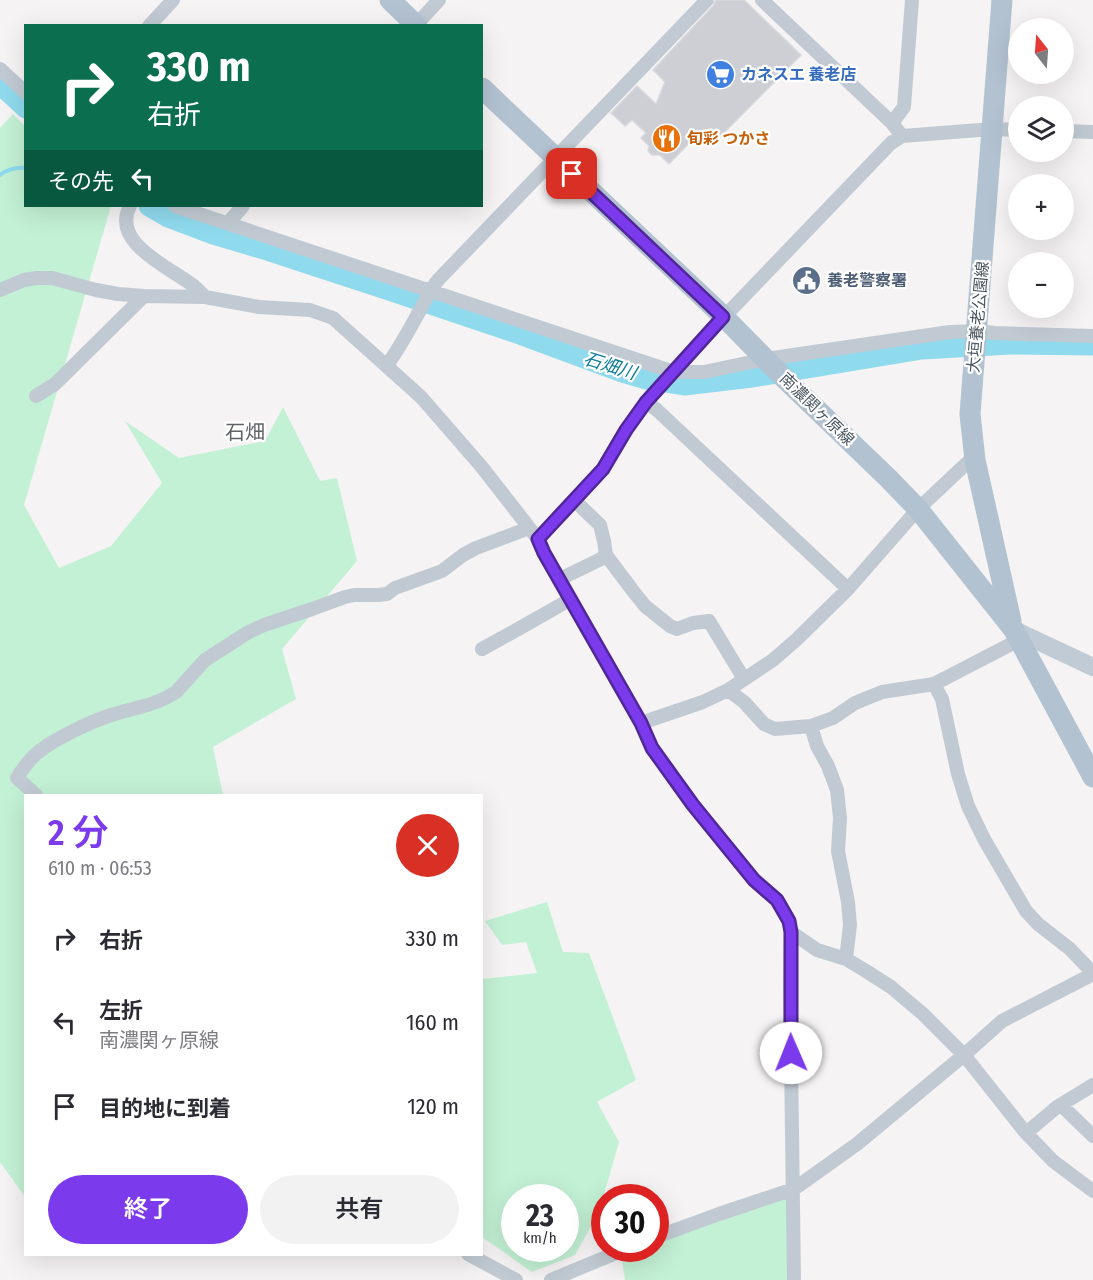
<!DOCTYPE html>
<html lang="ja">
<head>
<meta charset="utf-8">
<style>
	:root { --surface:#fff; --page:#f2f2f3; --text:#2b2b33; --muted:#7c7c81; --accent:#7c3aed }
	body { margin:0; font-family:"Fira Sans Condensed","Noto Sans JP",sans-serif; background:var(--page); color:var(--text); height:100vh; display:flex; flex-direction:column; font-size:22px; white-space:nowrap }
	* { box-sizing:border-box; margin:0 }
	p { font-size:20px; color:var(--muted) }
	.icon { flex:none; width:33px; height:33px; fill:none; stroke:currentColor; stroke-width:2; stroke-linecap:round; stroke-linejoin:round }
	.map { position:relative; flex:1; overflow:hidden }
	.sheet { position:absolute; left:24px; top:794px; width:459px; height:462px; display:flex; flex-direction:column; background:var(--surface); border-radius:0px; box-shadow:0 6px 24px #0002 }
	.sheet>* { flex:none }
	.banner { position:absolute; left:24px; top:24px; width:459px; height:183px; border-radius:0px; box-shadow:0 6px 24px #0002; background:#0b6e4f; color:#fff; overflow:hidden }
	.needle { width:39px; rotate:343deg }
	.buttons { position:absolute; left:1008px; top:18px; display:grid; gap:12px }
	.buttons a { display:grid; place-items:center; width:66px; height:66px; border-radius:50%; background:var(--surface); box-shadow:0 6px 24px #0002; font-size:30px }
	.speed { position:absolute; left:501px; top:1184px; display:flex; gap:12px; font-size:30px; font-weight:700; text-align:center }
	.speed>* { display:grid; place-content:center; width:78px; height:78px; border-radius:50%; background:var(--surface); box-shadow:0 6px 24px #0002; line-height:1 }
	.speed small { font-size:15px; font-weight:400 }
	.speed .limit { border:9px solid #d22; background:#fff; color:#111 }
	.pin { position:absolute; display:grid; place-items:center; width:51px; height:51px; color:#fff; margin:-26px; border-radius:12px; box-shadow:0 3px 9px #0006 }
	.me { position:absolute; width:66px; margin:-33px; rotate:359deg; stroke-linejoin:round; filter:drop-shadow(0 0 4px #0008) }
	.turn { display:flex; align-items:center; gap:21px; height:126px; padding:0 24px; font-size:27px }
	.turn .icon { width:78px; height:78px; stroke-width:2.5 }
	.turn b { display:block; font-size:42px; line-height:51px }
	.then { display:flex; align-items:center; height:57px; padding:0 24px; background:#0003; gap:12px; font-size:22px }
	.round { display:grid; place-items:center; flex:none; width:63px; height:63px; border-radius:32px; background:var(--page) }
	.summary { display:flex; align-items:center; justify-content:space-between; height:102px; padding:0 24px }
	h1 { font-size:36px; font-weight:600; line-height:45px; color:var(--accent) }
	.primary-button { display:flex; gap:12px; margin-top:auto; padding:12px 24px }
	.primary-button a { flex:1; height:69px; border-radius:36px; background:var(--accent); color:#fff; font-size:24px; font-weight:600; line-height:69px; text-align:center }
	.primary-button a+a { background:var(--page); color:var(--text) }
	ul { padding:0; list-style:none }
	li { display:flex; align-items:center; gap:18px; height:84px; padding:0 24px }
	li div { flex:1 }
	li b { display:block; font-size:22px }
	li em { font-style:normal }
	.map>svg:first-child { display:block }
</style>
</head>
<body>
<div class="map">
<svg width="1093" height="1280" viewBox="0 0 1093 1280">
	<rect width="100%" height="100%" fill="#f5f3f3"/>
	<path fill="#c3f1d5" fill-rule="evenodd" d="M13,114L25,126L26,206H111L24,505L59,568L111,546L162,483L125,421L179,458L265,441L283,407L320,481L337,478L357,561L282,649L296,699L213,747L223,795H26L25,1197L0,1162V128Z
		M547,902L563,952L589,953L636,1080L597,1102L619,1142L599,1212L575,1255L532,1272L482,1237V979L537,973L526,942L502,945L485,921ZM514,1197H566V1248H514Z
		M790,1195V1280H625L621,1255L640,1248H656V1242Z"/>
	<g fill="none" stroke-linecap="round" stroke-linejoin="round">
		<path stroke="#90daee" stroke-width="4" d="M0,175C8,169 16,167 26,168"/>
		<path stroke="#90daee" stroke-width="21" d="M0,84L26,108
			M149,206L168,217L213,234L267,250L389,290L514,332L622,372L646,379L684,385L752,377L922,349L1010,344L1093,345"/>
	</g>
	<path fill="#cdcfd5" stroke="#d7d9de" stroke-width="1.5" d="M716,0H744L801,55L714,143L701,131L669,164L660,155H652L648,151L649,146L641,138L646,133L632,120L625,126L611,113L637,86L656,104L665,82L653,70L713,6Z"/>
	<g fill="none" stroke-linecap="round" stroke-linejoin="round">
		<path stroke="#c1cad2" stroke-width="14" d="M762,0L892,123L902,136
			M149,26L173,0
			M415,26L439,0
			M0,69L26,93
			M892,123L904,107L912,0
			M1064,131L1093,132
			M130,206C110,244 172,268 195,287C199,290 202,294 205,297
			M175,206L674,372H704L766,359L950,332L977,331L995,333L1093,336
			M228,223L243,206
			M0,290L24,280L37,278H52L96,290L118,294L144,296L205,297L259,307L310,310L333,318L421,397L481,466L538,539L544,553L641,723L652,749L693,805L754,880L777,900L789,921L791,932L790,985L794,1280
			M387,365C399,349 409,330 419,312C426,300 430,289 439,279L707,0
			M36,396L55,384L144,296
			M646,402L657,410L848,589
			M575,501L600,525L604,541L606,555L633,591L645,606L670,626L677,629L693,623L709,621L744,679
			M538,539L603,469L626,430L646,402L724,317L891,143L902,136L993,129L1018,130
			M560,579L601,559L606,555
			M482,649L520,628L571,599
			M934,684L942,699L958,774L968,806L984,839L1026,911L1038,924L1070,949L1093,973
			M728,690L744,702L764,724L775,729L811,726L833,718L855,703L882,692L934,684L1019,640
			M641,723L703,702L728,690L773,660L796,640L848,589L918,509L968,462L975,460
			M811,726L817,746L828,766L837,790L840,818L838,851L848,902L850,925L846,959
			M36,795L17,778C22,770 27,762 34,756C49,741 90,722 111,715C133,708 157,705 176,692L205,660L247,633L264,625L312,609L345,597L354,595H378L387,594L395,588L442,571L463,555L476,548L529,528
			M791,932L817,950L846,959L866,971L891,987L923,1014L964,1055L1026,1133L1053,1161L1093,1191
			M1061,1105L1093,1136
			M1026,1133L1057,1107L1093,1085
			M656,1237L719,1214L794,1189L857,1144L964,1055L1002,1021L1093,974
			M468,1254L516,1280
			M551,1280L628,1248"/>
		<path stroke="#c1cbd6" stroke-width="18" d="M1014,630L1093,667"/>
		<path stroke="#b3c2d1" stroke-width="21" d="M390,0L417,26
			M1002,0L970,414L975,460L1011,621
			M482,88L724,317L785,379L888,478L918,509L1014,630L1093,777"/>
	</g>
	<g fill="none" stroke-linecap="round" stroke-linejoin="round">
		<defs>
			<path id="route" d="M572,174L723,317L646,402L626,430L603,469L538,539L544,553L641,723L652,748L693,805L754,880L777,900L789,921L791,932V1053"/>
		</defs>
		<use href="#route" stroke="#51269a" stroke-width="15"/>
		<use href="#route" stroke="#7c3aed" stroke-width="10"/>
	</g>
	<defs>
		<symbol id="supermarket-disc" viewBox="-11 -11 22 22"><circle r="9.5" fill="#3f7fe0" stroke="#fff"/><path d="M-6-5.5h2.5l.6 2H6L4.5 2H-2.5L-4.4-4H-6ZM-1.5 3.2a1.3 1.3 0 1 0 .1 0ZM3 3.2a1.3 1.3 0 1 0 .1 0Z" fill="#fff"/></symbol>
		<symbol id="restaurant-disc" viewBox="-11 -11 22 22"><circle r="9.5" fill="#e8710a" stroke="#fff"/><path d="M-5-6h1v4h1v-4h1v4h1v-4h1v5L-1.5 .5V6h-2V.5L-5-1ZM5-6V6H3V1.5H1.5Q1.5-4 5-6Z" fill="#fff"/></symbol>
		<symbol id="civic-disc" viewBox="-11 -11 22 22"><circle r="9.5" fill="#5c6f8a" stroke="#fff"/><path d="M-.6-6.5H3V-4.5H.6V-3L4-1V1h2V6H-6V1h2V-1L-.6-3ZM-1.2 2.5V6h2.4V2.5Z" fill="#fff"/></symbol>
	</defs>
	<g fill-rule="evenodd">
		<use href="#supermarket-disc" x="704" y="58" width="33" height="33"/>
		<use href="#restaurant-disc" x="650" y="122" width="33" height="33"/>
		<use href="#civic-disc" x="790" y="264" width="33" height="33"/>
	</g>
	<g text-anchor="middle" dominant-baseline="central" stroke-width="4.5" stroke-linejoin="round" paint-order="stroke">
		<g font-size="16" font-weight="bold" fill="#366cbe" stroke="#fff" text-anchor="start">
			<text x="741" y="74">カネスエ 養老店</text>
		</g>
		<g font-size="16" font-weight="bold" fill="#c56008" stroke="#fff" text-anchor="start">
			<text x="687" y="138">旬彩 つかさ</text>
		</g>
		<g font-size="16" font-weight="bold" fill="#4e5e75" stroke="#fff" text-anchor="start">
			<text x="827" y="280">養老警察署</text>
		</g>
		<g font-size="16" fill="#4a5661" stroke="#fff">
			<text transform="translate(978 317) rotate(-85)">大垣養老公園線</text>
			<text transform="translate(817 409) rotate(44)">南濃関ヶ原線</text>
		</g>
		<g font-size="18" font-style="italic" fill="#0c7c9b" stroke="#fff">
			<text transform="translate(610 366) rotate(17)">石畑川</text>
		</g>
		<g font-size="20" fill="#5f6368" stroke="#fff">
			<text x="245" y="432">石畑</text>
		</g>
	</g>
</svg>
<div class="buttons">
<a><svg class="needle" viewBox="-14 -14 28 28"><path d="M0-13l5 13h-10z" fill="#e53935"/><path d="M0 13l5-13h-10z" fill="#7c7c81"/></svg></a>
<a><svg class="icon" aria-label="layers" viewBox="0 0 24 24"><path d="M12 4l9 5-9 5-9-5zM3 14l9 5 9-5"/></svg></a>
<a>+</a>
<a>−</a>
</div>
<div class="speed"><div>23<small>km/h</small></div><div class="limit">30</div></div>
<div class="pin" style="left:572px;top:174px;background:#d93025"><svg class="icon" aria-label="arrive" viewBox="0 0 24 24"><path d="M6 21V4h12l-3 4 3 4H6"/></svg></div>
<svg class="me" style="left:791px;top:1053px" viewBox="-20 -20 40 40"><circle r="19" fill="#fff"/><path d="M0-13L10 11 0 6-10 11z" fill="#7c3aed"/></svg>
<div class="banner">
<div class="turn"><svg class="icon" aria-label="right" viewBox="0 0 24 24"><path d="M7 20v-9h11M14 6l5 5-5 5"/></svg><div><b>330 m</b>右折</div></div>
<div class="then">その先<svg class="icon" aria-label="left" viewBox="0 0 24 24"><path d="M17 20v-9H6M10 6l-5 5 5 5"/></svg></div>
</div>
<section class="sheet">
<div class="summary"><div><h1>2 分</h1><p>610 m · 06:53</p></div><a class="round" style="background:#d93025;color:#fff"><svg class="icon" aria-label="close" viewBox="0 0 24 24"><path d="M6 6l12 12M18 6L6 18"/></svg></a></div>
<ul>
<li><svg class="icon" aria-label="right" viewBox="0 0 24 24"><path d="M7 20v-9h11M14 6l5 5-5 5"/></svg><div><b>右折</b></div><em>330 m</em></li>
<li><svg class="icon" aria-label="left" viewBox="0 0 24 24"><path d="M17 20v-9H6M10 6l-5 5 5 5"/></svg><div><b>左折</b><p>南濃関ヶ原線</p></div><em>160 m</em></li>
<li><svg class="icon" aria-label="arrive" viewBox="0 0 24 24"><path d="M6 21V4h12l-3 4 3 4H6"/></svg><div><b>目的地に到着</b></div><em>120 m</em></li>
</ul>
<div class="primary-button"><a>終了</a><a>共有</a></div>
</section>
</div>
</body>
</html>
